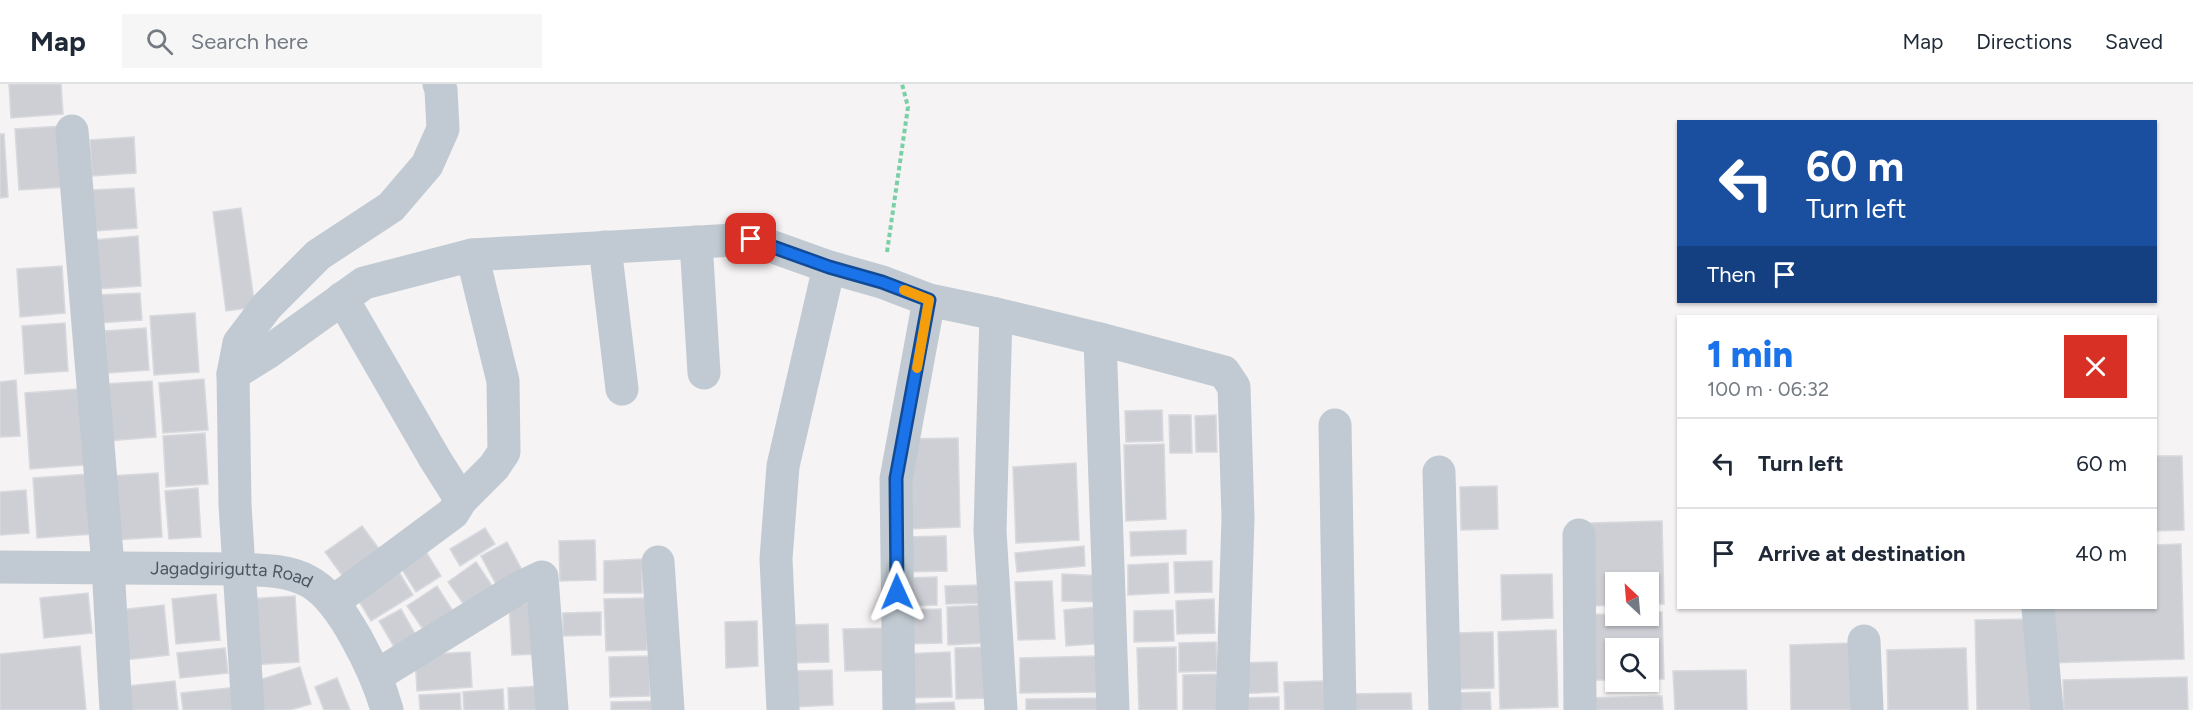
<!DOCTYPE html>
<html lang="en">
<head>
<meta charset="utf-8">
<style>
	:root { --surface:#fff; --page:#f6f6f7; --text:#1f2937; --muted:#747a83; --line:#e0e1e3; --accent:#1a73e8 }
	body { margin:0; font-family:Figtree,sans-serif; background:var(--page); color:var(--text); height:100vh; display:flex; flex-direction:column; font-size:22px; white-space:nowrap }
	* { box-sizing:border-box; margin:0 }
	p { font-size:20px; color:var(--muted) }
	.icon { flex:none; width:33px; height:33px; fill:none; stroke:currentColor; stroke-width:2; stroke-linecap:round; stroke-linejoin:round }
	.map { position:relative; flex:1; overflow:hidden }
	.details { position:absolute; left:1677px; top:231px; width:480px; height:294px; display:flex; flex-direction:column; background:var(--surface); border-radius:0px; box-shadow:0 2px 4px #0004 }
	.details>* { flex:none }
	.guide { position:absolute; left:1677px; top:36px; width:480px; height:183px; border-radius:0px; box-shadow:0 2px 4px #0004; background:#1a4fa0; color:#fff; overflow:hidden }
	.needle { width:39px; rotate:334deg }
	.fabs { position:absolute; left:1605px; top:488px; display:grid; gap:12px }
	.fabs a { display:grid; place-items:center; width:54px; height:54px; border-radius:0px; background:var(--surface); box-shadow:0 2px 4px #0004; font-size:30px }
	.pin { position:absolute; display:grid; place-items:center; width:51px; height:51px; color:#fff; margin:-26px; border-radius:12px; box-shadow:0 3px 9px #0006 }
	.me { position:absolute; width:66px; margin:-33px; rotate:359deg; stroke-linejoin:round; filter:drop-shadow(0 0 4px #0008) }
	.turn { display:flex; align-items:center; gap:21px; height:126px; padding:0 30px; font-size:27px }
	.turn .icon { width:78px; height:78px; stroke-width:2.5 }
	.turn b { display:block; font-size:42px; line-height:51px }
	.then { display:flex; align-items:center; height:57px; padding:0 30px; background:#0003; gap:12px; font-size:22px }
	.round { display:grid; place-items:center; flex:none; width:63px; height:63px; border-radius:0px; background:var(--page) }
	.headline { display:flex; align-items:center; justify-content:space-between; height:102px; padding:0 30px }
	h1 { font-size:36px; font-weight:800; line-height:45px; color:var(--accent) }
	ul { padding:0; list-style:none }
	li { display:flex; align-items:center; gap:18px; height:90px; padding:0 30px; border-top:2px solid var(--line) }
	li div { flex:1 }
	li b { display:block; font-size:22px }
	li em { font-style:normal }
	header { display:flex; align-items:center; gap:36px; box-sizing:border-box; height:84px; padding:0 30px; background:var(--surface); border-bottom:2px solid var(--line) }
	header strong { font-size:28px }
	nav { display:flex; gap:33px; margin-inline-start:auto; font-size:21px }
	.search { width:420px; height:54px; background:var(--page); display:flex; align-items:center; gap:15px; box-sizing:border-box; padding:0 21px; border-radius:0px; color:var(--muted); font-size:22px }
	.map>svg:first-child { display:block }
</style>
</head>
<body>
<header>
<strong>Map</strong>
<div class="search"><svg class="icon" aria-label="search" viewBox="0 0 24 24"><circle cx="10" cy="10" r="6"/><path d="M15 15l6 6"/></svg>Search here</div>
<nav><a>Map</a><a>Directions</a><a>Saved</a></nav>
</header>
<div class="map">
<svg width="2193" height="626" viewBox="0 0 2193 626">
	<rect width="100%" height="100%" fill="#f5f3f3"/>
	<path fill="#cdcfd5" stroke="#d7d9de" stroke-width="1.5" d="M9,0H61L63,30L11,34Z
		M62,42L66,103L19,106L15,45Z
		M0,50H4L8,113L0,114Z
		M134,53L136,89L92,92L90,56Z
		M134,104L137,144L95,147L92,106Z
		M241,124L255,223L226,227L213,128Z
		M138,152L141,202L96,205L93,156Z
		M62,182L65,229L20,233L17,185Z
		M140,209L142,236L99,239L97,211Z
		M195,229L199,288L154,291L150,232Z
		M65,239L68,287L25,290L22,242Z
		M146,244L149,286L108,289L105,247Z
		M204,295L208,346L163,349L159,299Z
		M16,296L20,352L0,353V298Z
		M152,297L156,353L108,357L105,300Z
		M78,305L84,381L30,385L25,309Z
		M1162,326L1163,357L1126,358L1125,327Z
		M1169,331H1191L1192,369H1170Z
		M1216,331L1217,368H1196L1195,332Z
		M205,349L208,400L166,403L163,352Z
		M958,354L960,443L906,445L904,355Z
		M1164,360L1166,435L1126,437L1124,361Z
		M2156,372H2182L2184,446L2156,447Z
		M1076,379L1079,456L1016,459L1013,383Z
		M158,389L162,453L114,456L110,392Z
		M89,390L93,450L37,454L33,394Z
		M1497,402L1498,445L1461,446L1460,403Z
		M198,404L201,453L169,455L165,407Z
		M26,406L29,449L0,451V408Z
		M1662,437L1664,520H1648V498H1616V521L1593,522L1591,439Z
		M362,442L386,474L349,501L325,468Z
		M485,444L495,460L460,482L450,465Z
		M1186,446V470L1131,472L1130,448Z
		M946,452L947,487L905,488L904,453Z
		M595,456L596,496L560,497L559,457Z
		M507,458L523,488L497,502L481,472Z
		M2181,460L2184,575L2046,579L2045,524H2156V461Z
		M1084,462L1085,482L1017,488L1015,469Z
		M423,463L441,492L416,508L398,479Z
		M642,475V509H604V477Z
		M1212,477V508L1175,509L1174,478Z
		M476,478L495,506L467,525L448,498Z
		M1168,479L1169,509L1128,511V481Z
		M396,483L413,511L371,537L354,509Z
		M1062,490L1105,492L1104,518L1062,517Z
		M1552,490L1553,534L1502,536L1501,491Z
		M937,493V521L907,522L906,494Z
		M1052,497L1055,555L1018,556L1015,498Z
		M983,501V519L946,520L945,502Z
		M437,502L456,532L427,551L407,522Z
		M88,509L92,549L44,554L40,514Z
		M216,510L220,556L176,560L172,515Z
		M295,512L299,578L251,581L247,515Z
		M646,514L647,566L606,567L604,515Z
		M1214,515L1215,549L1177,550L1176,517Z
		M538,519L541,570L512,571L509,520Z
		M164,521L169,571L124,576L119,526Z
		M985,521V559L948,561L947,523Z
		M1106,522L1108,559L1066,562L1064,526Z
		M401,525L418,555L397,568L379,537Z
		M941,525L942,559L902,560L901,526Z
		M1173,526L1174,557L1134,558V527Z
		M601,528V551L563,552V529Z
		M1648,528H1662L1664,595H1648V564H1616V596H1589L1588,530L1648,531Z
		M2034,535L2036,626H1977L1975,536Z
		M757,537L758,582L726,584L725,538Z
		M828,540L829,578L791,579V541Z
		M888,544V586L845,587L843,545Z
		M1556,546L1558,623L1500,625L1498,548Z
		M1493,548L1494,604L1459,605L1457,549Z
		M1216,558L1217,587L1179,588V559Z
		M1852,559L1854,626H1791L1790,561Z
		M80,562L86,626H0V570Z
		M987,563L988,614L956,615L955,564Z
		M1176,563L1177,626H1139L1137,564Z
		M225,564L228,589L180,594L177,569Z
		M1966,564L1968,626H1888L1887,566Z
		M470,568L472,603L417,607L415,571Z
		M950,568L952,613L903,614L901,570Z
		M649,572L650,612L610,613L609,573Z
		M1097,572L1098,608L1020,609V574Z
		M1277,578L1278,608L1236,610L1235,579Z
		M300,583L311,620L290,626H262L253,598Z
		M832,586L833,621L794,623L793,587Z
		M1746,586L1747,626H1675L1673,587Z
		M1224,590L1225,626H1183V591Z
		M2187,593L2188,626H2064L2063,596Z
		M337,594L350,626H324L315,603Z
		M175,597L178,626H131L128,602Z
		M1323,597L1324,626H1285L1284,598Z
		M540,602L541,626H509L508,604Z
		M238,603L240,626H183L181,609Z
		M503,605L504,626H464L463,608Z
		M1490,608L1491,626H1453L1452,609Z
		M460,609L461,626H420L419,611Z
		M1411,609L1412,626H1349L1348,610Z
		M1662,612L1663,626H1586V614Z
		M1279,613V626H1238V614Z
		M1105,614V626H1026V615Z
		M656,617V626H611V618Z
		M954,618L955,626H907V620Z"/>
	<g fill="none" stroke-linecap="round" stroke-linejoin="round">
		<path stroke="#7ad0a6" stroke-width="4" stroke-dasharray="4.5 3" stroke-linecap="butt" d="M887,168L908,23L902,0"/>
		<g stroke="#c1cad2" stroke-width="33">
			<path d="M72,47L108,482L116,626"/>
			<path d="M696,158L704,289"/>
			<path d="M605,163L622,305"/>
			<path d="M342,214L435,375L461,416L494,383L504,368L503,297L472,171"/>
			<path d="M1100,255L1113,626"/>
			<path d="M233,290L239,259L267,222L318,171L391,123L427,81L443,45L441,6L439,0"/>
			<path d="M1335,341L1340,626"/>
			<path d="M1439,388L1445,626"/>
			<path d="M1579,451L1580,626"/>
			<path d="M658,478L668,626"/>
			<path id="s1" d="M0,483L239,485C262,486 287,486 308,497C342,514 377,590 387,626"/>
			<path d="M333,518L453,429L461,416"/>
			<path d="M2038,524L2047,626"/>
			<path d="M1864,557L1867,626"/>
			<path d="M376,592L517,505L542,493L552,626"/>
			<path d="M248,626L235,421L233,290L267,269L364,199L472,171L751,155L829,183"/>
			<path d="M783,626L776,475L783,382L829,183L882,198L929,216L996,230"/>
			<path d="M899,626L896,395L929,216"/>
			<path d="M1001,626L990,447L996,230L1100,255L1224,288L1234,303L1238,434L1232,626"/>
		</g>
	</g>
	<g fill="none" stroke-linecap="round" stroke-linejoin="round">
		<defs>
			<path id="route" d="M751,155L829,183L882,198L929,216L896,394L897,508"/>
		</defs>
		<use href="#route" stroke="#114b97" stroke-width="15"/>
		<use href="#route" stroke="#1a73e8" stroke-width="10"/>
		<path stroke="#f59e0b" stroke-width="10" d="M904,206L929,216L917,284"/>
	</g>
	<g text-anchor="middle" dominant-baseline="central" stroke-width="4.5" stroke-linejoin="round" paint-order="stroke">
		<g font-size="18" fill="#4a5661" stroke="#fff">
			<text stroke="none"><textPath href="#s1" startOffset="232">Jagadgirigutta Road</textPath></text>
		</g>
	</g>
</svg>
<div class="fabs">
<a><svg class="needle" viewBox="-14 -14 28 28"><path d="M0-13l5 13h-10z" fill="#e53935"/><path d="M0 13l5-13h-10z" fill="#747a83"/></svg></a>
<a><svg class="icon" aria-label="search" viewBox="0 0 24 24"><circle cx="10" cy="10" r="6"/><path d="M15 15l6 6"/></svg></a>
</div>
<div class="pin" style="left:751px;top:155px;background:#d93025"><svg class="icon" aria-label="arrive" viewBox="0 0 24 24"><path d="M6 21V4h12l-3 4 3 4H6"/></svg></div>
<svg class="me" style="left:897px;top:508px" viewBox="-20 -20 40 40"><path d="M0-17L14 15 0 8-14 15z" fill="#1a73e8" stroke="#fff" stroke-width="4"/></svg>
<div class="guide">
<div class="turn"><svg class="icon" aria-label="left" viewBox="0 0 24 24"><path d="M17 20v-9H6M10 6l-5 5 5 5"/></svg><div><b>60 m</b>Turn left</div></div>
<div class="then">Then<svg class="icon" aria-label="arrive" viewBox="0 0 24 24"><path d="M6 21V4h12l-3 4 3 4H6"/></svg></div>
</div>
<section class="details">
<div class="headline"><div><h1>1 min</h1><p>100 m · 06:32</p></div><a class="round" style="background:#d93025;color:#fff"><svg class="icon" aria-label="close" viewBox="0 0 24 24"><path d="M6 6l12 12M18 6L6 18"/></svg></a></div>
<ul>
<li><svg class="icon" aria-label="left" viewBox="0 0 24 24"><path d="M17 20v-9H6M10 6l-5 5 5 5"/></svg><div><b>Turn left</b></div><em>60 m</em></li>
<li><svg class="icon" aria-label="arrive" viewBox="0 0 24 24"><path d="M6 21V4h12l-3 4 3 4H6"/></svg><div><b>Arrive at destination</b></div><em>40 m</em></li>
</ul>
</section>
</div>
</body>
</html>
